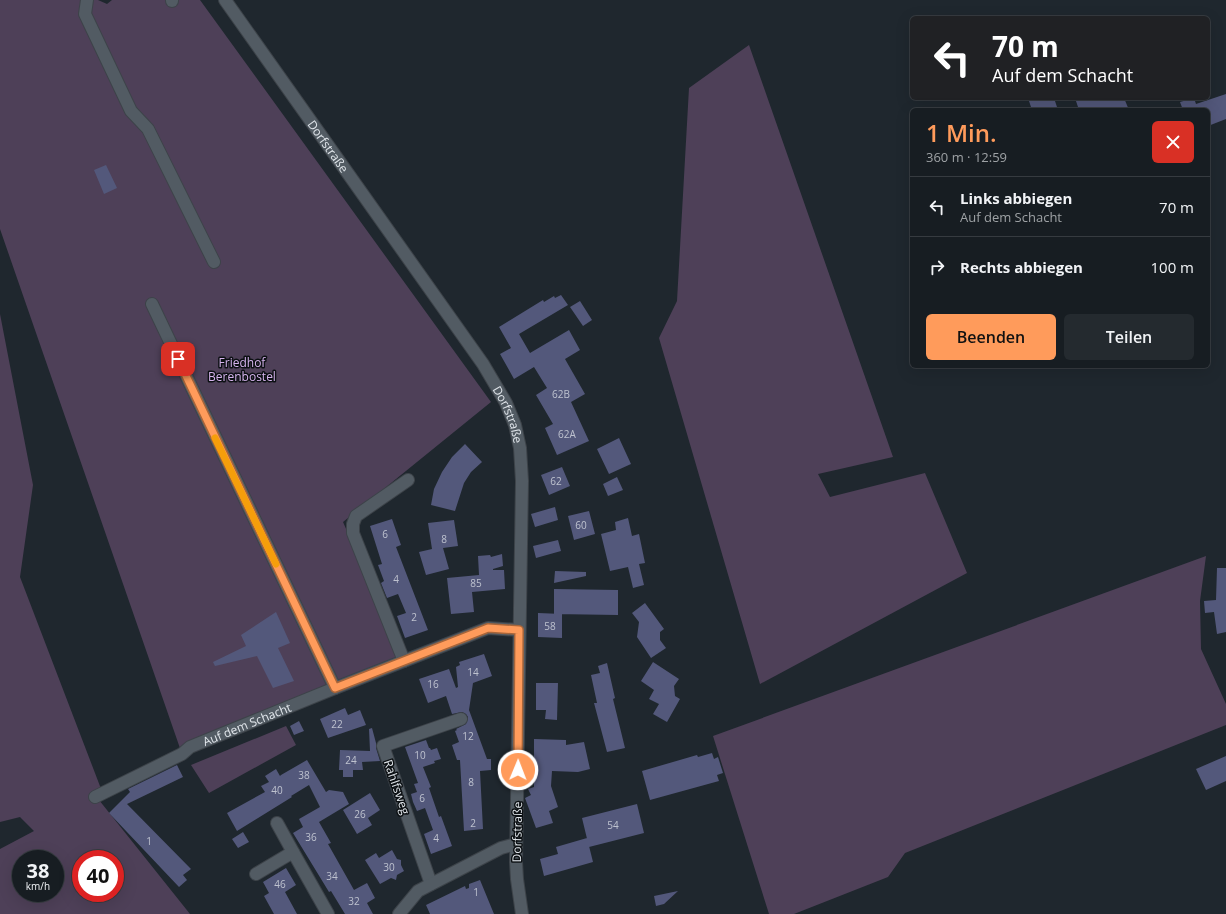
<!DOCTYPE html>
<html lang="de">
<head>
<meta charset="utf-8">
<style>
	:root { --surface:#171d22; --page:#242a2f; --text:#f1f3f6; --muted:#9ea2a5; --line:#363b40; --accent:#ff9b5b }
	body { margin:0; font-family:"Open Sans",sans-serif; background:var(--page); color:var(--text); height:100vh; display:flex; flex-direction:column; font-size:15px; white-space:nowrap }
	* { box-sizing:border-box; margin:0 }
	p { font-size:13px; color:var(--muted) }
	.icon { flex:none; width:22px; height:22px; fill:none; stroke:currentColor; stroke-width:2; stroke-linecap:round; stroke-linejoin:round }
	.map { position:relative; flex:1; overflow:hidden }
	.side { position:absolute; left:910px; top:108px; width:300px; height:260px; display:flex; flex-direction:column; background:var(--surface); border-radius:6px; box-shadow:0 4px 16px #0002,0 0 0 1px var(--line) }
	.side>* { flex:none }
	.banner { position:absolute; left:910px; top:16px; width:300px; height:84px; border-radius:6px; box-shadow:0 4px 16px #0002,0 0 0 1px var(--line); background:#202124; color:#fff; overflow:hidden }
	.speed { position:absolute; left:12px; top:850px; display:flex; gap:8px; font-size:20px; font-weight:700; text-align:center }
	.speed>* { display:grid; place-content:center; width:52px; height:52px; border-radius:50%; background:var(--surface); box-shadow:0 4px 16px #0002,0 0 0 1px var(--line); line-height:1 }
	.speed small { font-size:10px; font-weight:400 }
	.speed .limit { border:6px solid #d22; background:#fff; color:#111 }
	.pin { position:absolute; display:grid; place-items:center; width:34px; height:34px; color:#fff; margin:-17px; border-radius:8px; box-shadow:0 2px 6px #0006 }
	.me { position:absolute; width:44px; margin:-22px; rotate:1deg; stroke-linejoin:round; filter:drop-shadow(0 0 3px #0008) }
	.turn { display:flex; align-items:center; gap:14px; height:84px; padding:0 16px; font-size:18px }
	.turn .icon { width:52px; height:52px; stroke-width:2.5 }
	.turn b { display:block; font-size:28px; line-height:34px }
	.round { display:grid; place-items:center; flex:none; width:42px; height:42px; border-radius:6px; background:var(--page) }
	.head { display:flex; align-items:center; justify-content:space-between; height:68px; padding:0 16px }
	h1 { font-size:24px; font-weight:600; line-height:30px; color:var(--accent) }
	.action { display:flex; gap:8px; margin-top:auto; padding:8px 16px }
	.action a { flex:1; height:46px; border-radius:6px; background:var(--accent); color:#111; font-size:16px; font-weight:600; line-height:46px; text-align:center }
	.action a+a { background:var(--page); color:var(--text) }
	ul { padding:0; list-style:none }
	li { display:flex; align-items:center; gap:12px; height:60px; padding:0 16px; border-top:1px solid var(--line) }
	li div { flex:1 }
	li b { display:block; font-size:15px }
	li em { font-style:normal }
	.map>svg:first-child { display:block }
</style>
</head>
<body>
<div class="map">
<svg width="1226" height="914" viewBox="0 0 1226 914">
	<rect width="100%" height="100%" fill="#1f272e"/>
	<path fill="#4e4058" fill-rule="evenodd" d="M0,0H98L107,4L112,0H200L491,402L343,522L404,661L182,754L0,229Z
		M749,45L893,457L818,474L830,497L925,473L967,573L760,684L659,338L677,301L689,88Z
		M0,314L33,485L20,577L103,794L95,795L190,914H0V849L34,831L20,817L0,822ZM21,859H55V893H21ZM81,859H115V893H81Z
		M1206,556L1200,601L1201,649L1226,704V725L905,853L888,877L794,914H769L713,736Z
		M286,726L296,745L209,793L191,765Z"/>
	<path fill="#53587b" d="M1226,94V119L1208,126V110H1183L1180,102L1194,98L1196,104Z
		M1028,98H1054L1058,110H1032Z
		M1075,98H1124L1129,110H1079Z
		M106,165L117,188L104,194L94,170Z
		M561,295L568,305L519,334L530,353L569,330L580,350L565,359L585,394L571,402L589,441L557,455L545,428L553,424L536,395L547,388L534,367L514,379L500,354L511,348L499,327L543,300L544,302L554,296L555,298Z
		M580,301L592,320L583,326L570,307Z
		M619,438L631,464L609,474L597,449Z
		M465,444L482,462L471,472L464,483L455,511L431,505L434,489L442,472L452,457Z
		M562,467L570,486L549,495L541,475Z
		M617,477L623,490L608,496L603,484Z
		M555,507L558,520L535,527L531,514Z
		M589,511L595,534L574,540L568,516Z
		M628,518L632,536L639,534L645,563L639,564L644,585L633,588L628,567L610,571L601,534L616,530L615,522Z
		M392,519L401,545L396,547L428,630L405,638L397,616L406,613L398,594L387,598L381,583L384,581L378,565L382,564L370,526Z
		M454,520L458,546L443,548L449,569L426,575L419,552L432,549L428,523Z
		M558,540L561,551L536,558L533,546Z
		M502,554L503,566L493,569V570H504L505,589L472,592L474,612L451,614L447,578L479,575L478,556L490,555L491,557Z
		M1217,568H1226V632L1217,634L1214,612L1205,613L1204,601L1216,600Z
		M555,571L586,572V576L554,583Z
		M554,589L618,590V615L554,614Z
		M645,603L664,629L660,632V640L666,648L651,658L637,637L639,622L632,613Z
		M276,612L290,643L278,648L294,681L273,688L257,656L215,666L213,662L246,646L241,635Z
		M538,613L562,614V638L538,637Z
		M484,654L492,676L473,683L469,710L487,759H491V770L480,771L483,829L464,831L460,760H457L452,745L459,742L455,731L457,730L456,729L466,724L468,717L466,714L462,712L452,714L446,696L428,703L419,679L449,669L456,688L458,687L456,667L460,665L459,662Z
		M653,662L679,679L674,686L675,696L680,699L667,722L653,714L659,704L649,699L654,690L641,681Z
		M607,663L615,698L613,699L625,748L607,752L594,703H597L591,675L600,673L598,666Z
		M536,683H558L557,720L545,719L546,710H536Z
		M345,708L348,715L360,710L366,725L328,738L320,719Z
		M299,721L304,731L294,735L290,726Z
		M372,728L376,743V748L380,761L362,762L363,770H353V777H343V770H339L340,750L370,751L369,729Z
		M534,739L566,740V745L584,742L590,769L578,772L552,771L551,786L558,807L549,811L553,823L536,828L525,798L531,795L528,789L534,787Z
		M426,740L429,748H430L431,750L437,748L441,759L434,761L435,763L423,767L431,787L429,788L439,817L441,816L452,846L431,854L424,834L433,830L425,808L417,811L413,802L411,794L417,792L414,784L418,783L405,747Z
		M712,753L714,759L718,757L723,773L717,775L719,781L650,800L642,771L697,755L698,757Z
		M1226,756V781L1206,790L1196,769Z
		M307,760L326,792L329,790L343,792L349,804L319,822L331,843L328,844L354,890L367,883L375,898L367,903L373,914H345L331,891L329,892L293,833L303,827L299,819L320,807L309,785L291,796L292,797L237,831L227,813L265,792L261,786L269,782L265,776L276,769L280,776L281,775Z
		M177,765L183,777L127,804L191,869L183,875L187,880L179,887L109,813L130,792L128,789Z
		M370,793L380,810L368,818L372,825L357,834L343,810Z
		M637,804L644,833L589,847L582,818Z
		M243,832L249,842L238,848L232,839Z
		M587,838L593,862L544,876L540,859L558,854L556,847Z
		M392,850L397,859L401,860V865L404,871L397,875L396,880L391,878L380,884L365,860L376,853L379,858Z
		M286,868L296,885L285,892L297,914H274L264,896L269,893L263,882Z
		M480,880L494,914H430L426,905L465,886L466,889L469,888V884Z
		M678,891L664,904L656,906L654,896Z"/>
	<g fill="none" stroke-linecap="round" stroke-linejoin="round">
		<defs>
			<g id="minor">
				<path d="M87,0L85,14L131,111L148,129L214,262"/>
				<path d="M172,0V1"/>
				<path id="s1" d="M225,0L483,364L506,403L515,425L520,448L522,481L516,862L517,879L522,914"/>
				<path d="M152,304L335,688"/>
				<path d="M404,661L353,533V524L356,516L408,480"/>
				<path id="s2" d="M95,797L182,754L190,747L335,688L488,628L519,630"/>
				<path d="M277,823L293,852"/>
				<path d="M256,874L293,852L328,914"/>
				<path d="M431,884L383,746L461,719"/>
				<path d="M399,914L418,891L501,848L516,844"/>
			</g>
		</defs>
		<use href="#minor" stroke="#3d4349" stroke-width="14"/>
		<use href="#minor" stroke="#525b63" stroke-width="12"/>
	</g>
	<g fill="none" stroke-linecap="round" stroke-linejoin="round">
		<defs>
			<path id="route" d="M178,359L335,688L488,628L519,630L518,770"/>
		</defs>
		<use href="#route" stroke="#a6653b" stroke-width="10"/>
		<use href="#route" stroke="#ff9b5b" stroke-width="7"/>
		<path stroke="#f59e0b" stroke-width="7" d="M215,438L276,564"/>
	</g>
	<g text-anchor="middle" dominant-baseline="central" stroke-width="3" stroke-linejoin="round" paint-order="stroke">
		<g font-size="10" fill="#bec2cf">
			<text x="561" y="394">62B</text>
			<text x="567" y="434">62A</text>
			<text x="556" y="481">62</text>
			<text x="581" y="525">60</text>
			<text x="385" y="534">6</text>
			<text x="444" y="539">8</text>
			<text x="396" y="579">4</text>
			<text x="476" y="583">85</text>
			<text x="414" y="617">2</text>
			<text x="550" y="626">58</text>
			<text x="473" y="672">14</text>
			<text x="433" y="684">16</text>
			<text x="337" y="724">22</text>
			<text x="468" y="736">12</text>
			<text x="420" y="755">10</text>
			<text x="351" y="760">24</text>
			<text x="304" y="775">38</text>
			<text x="471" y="782">8</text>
			<text x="277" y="790">40</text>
			<text x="422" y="798">6</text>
			<text x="360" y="814">26</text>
			<text x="473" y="823">2</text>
			<text x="613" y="825">54</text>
			<text x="311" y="837">36</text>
			<text x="436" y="838">4</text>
			<text x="149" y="841">1</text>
			<text x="389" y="867">30</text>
			<text x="332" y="876">34</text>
			<text x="280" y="884">46</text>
			<text x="476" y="892">1</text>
			<text x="354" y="901">32</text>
		</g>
		<g font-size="12" fill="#e1e6eb" stroke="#0c1013">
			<text stroke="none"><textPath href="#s1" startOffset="179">Dorfstraße</textPath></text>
			<text stroke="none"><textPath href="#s1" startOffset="503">Dorfstraße</textPath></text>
			<text stroke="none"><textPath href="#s2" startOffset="169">Auf dem Schacht</textPath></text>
			<text transform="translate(397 787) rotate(71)">Rahlfsweg</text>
			<text transform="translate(517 832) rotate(-89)">Dorfstraße</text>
		</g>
		<g font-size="12" fill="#d6b4ed" stroke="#0c1013">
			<text x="242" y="362">Friedhof<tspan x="242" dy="14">Berenbostel</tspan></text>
		</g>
	</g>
</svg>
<div class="speed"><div>38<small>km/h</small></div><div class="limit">40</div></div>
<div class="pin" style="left:178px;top:359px;background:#d93025"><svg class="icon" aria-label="arrive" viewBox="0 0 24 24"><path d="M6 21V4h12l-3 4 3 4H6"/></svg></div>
<svg class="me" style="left:518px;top:770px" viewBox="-20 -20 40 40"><circle r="17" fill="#ff9b5b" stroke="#fff" stroke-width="3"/><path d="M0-11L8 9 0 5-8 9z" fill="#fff"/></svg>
<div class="banner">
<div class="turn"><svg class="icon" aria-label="left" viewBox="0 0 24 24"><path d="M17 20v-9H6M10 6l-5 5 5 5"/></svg><div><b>70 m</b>Auf dem Schacht</div></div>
</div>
<section class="side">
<div class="head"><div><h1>1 Min.</h1><p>360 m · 12:59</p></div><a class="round" style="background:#d93025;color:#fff"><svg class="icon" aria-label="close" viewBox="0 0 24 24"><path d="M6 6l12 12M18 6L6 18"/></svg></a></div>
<ul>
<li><svg class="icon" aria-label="left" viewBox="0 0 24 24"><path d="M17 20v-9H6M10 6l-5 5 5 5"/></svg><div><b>Links abbiegen</b><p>Auf dem Schacht</p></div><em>70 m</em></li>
<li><svg class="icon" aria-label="right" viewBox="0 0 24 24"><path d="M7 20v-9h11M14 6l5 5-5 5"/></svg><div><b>Rechts abbiegen</b></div><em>100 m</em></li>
</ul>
<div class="action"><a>Beenden</a><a>Teilen</a></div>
</section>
</div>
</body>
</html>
